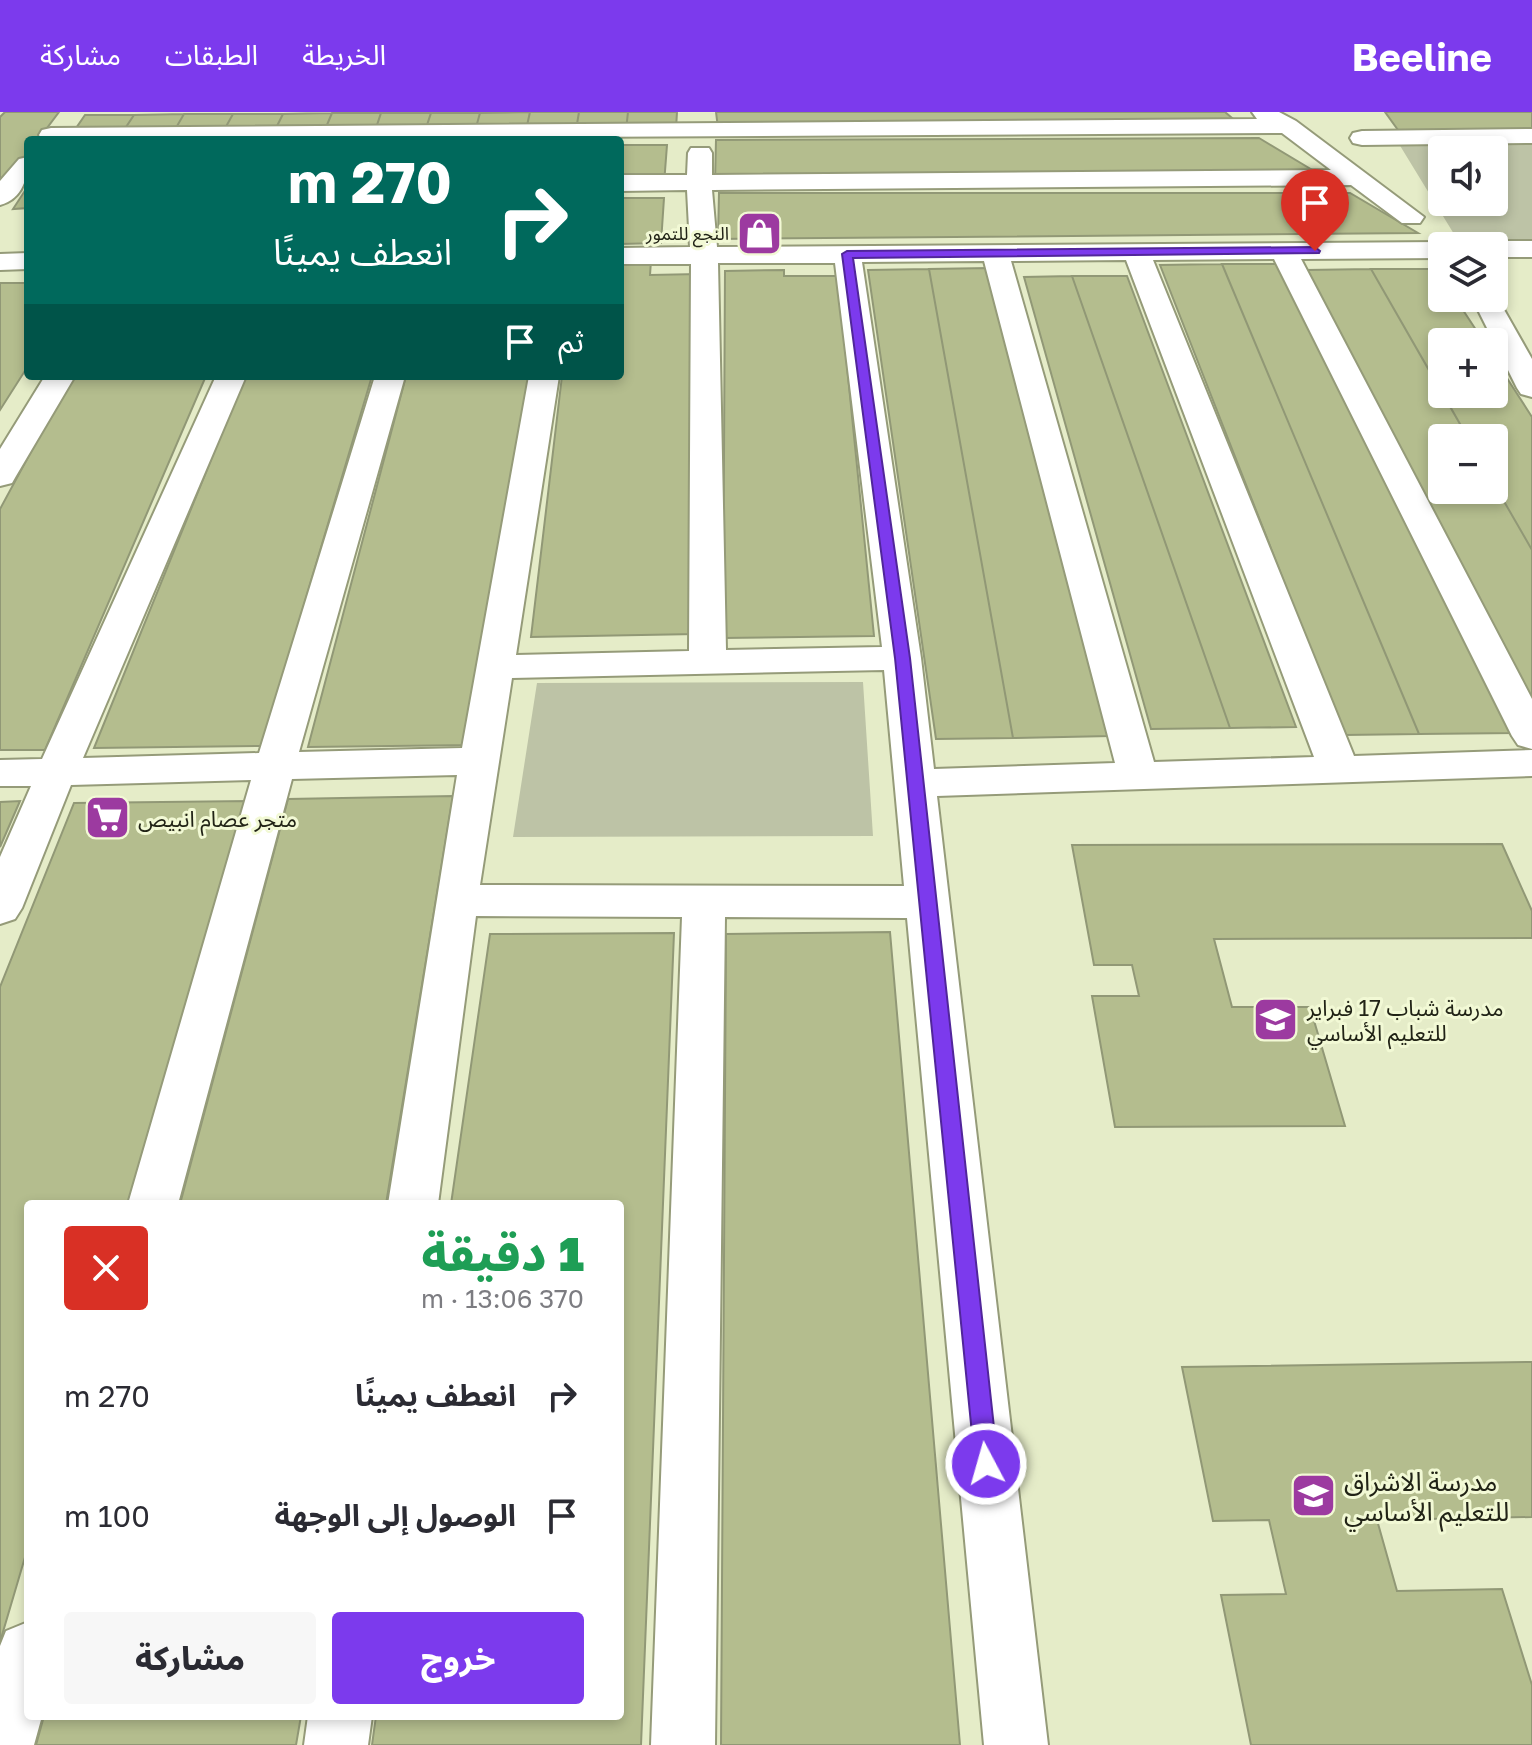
<!DOCTYPE html>
<html lang="ar">
<head>
<meta charset="utf-8">
<style>
	:root { --surface:#fff; --page:#f7f7f7; --text:#2b2b33; --muted:#7c7c81; --accent:#7c3aed }
	body { margin:0; font-family:"Golos Text","Noto Sans Arabic",sans-serif; background:var(--page); color:var(--text); direction:rtl; height:100vh; display:flex; flex-direction:column; font-size:30px; white-space:nowrap }
	* { box-sizing:border-box; margin:0 }
	p { font-size:26px; color:var(--muted) }
	.icon { flex:none; width:44px; height:44px; fill:none; stroke:currentColor; stroke-width:2; stroke-linecap:round; stroke-linejoin:round }
	.map { position:relative; flex:1; overflow:hidden; direction:ltr }
	.drawer { position:absolute; left:24px; top:1088px; width:600px; height:520px; display:flex; flex-direction:column; background:var(--surface); border-radius:8px; box-shadow:0 4px 12px #0003; direction:rtl }
	.drawer>* { flex:none }
	.hud { position:absolute; left:24px; top:24px; width:600px; height:244px; border-radius:8px; box-shadow:0 4px 12px #0003; direction:rtl; background:#00695c; color:#fff; overflow:hidden }
	.controls { position:absolute; left:1428px; top:24px; display:grid; gap:16px }
	.controls a { display:grid; place-items:center; width:80px; height:80px; border-radius:8px; background:var(--surface); box-shadow:0 4px 12px #0003; font-size:40px }
	.pin { position:absolute; display:grid; place-items:center; width:68px; height:68px; color:#fff; margin:-82px -34px; border-radius:50% 50% 50% 0; rotate:-45deg; box-shadow:0 0 8px #0007 }
	.pin .icon { rotate:45deg }
	.me { position:absolute; width:88px; margin:-44px; rotate:354deg; stroke-linejoin:round; filter:drop-shadow(0 0 6px #0008) }
	.turn { display:flex; align-items:center; gap:28px; height:168px; padding:0 40px; font-size:36px }
	.turn .icon { width:104px; height:104px; stroke-width:2.5 }
	.turn b { display:block; font-size:56px; line-height:68px }
	.then { display:flex; align-items:center; height:76px; padding:0 40px; background:#0003; gap:16px; font-size:30px }
	.round { display:grid; place-items:center; flex:none; width:84px; height:84px; border-radius:8px; background:var(--page) }
	.overview { display:flex; align-items:center; justify-content:space-between; height:136px; padding:0 40px }
	h1 { font-size:48px; font-weight:800; line-height:60px; color:#1e9e55 }
	.cta { display:flex; gap:16px; margin-top:auto; padding:16px 40px }
	.cta a { flex:1; height:92px; border-radius:8px; background:var(--accent); color:#fff; font-size:32px; font-weight:800; line-height:92px; text-align:center }
	.cta a+a { background:var(--page); color:var(--text) }
	ul { padding:0; list-style:none }
	li { display:flex; align-items:center; gap:24px; height:120px; padding:0 40px }
	li div { flex:1 }
	li b { display:block; font-size:30px }
	li em { font-style:normal }
	header { display:flex; align-items:center; gap:48px; box-sizing:border-box; height:112px; padding:0 40px; background:var(--accent); color:#fff }
	header strong { font-size:38px }
	nav { display:flex; gap:44px; margin-inline-start:auto; font-size:28px }
	.map>svg:first-child { display:block }
</style>
</head>
<body>
<header>
<strong>Beeline</strong>
<nav><a>الخريطة</a><a>الطبقات</a><a>مشاركة</a></nav>
</header>
<div class="map">
<svg width="1532" height="1633" viewBox="0 0 1532 1633">
	<rect width="100%" height="100%" fill="#e5ecc8"/>
	<path fill="#bdc3a6" fill-rule="evenodd" d="M1532,29V127H1457L1399,32ZM1442,38H1494V90H1442Z
		M863,570L873,724L513,725L537,571Z"/>
	<path fill="#b4bd8e" stroke="#919876" stroke-width="2" d="M5,0H59L38,28H28V40L6,68H0V5Z
		M530,0L526,18L475,19L480,1Z
		M530,0H579L576,18H526Z
		M579,0H628L626,18H576Z
		M628,0H677L676,17L626,18Z
		M716,0H1225L1239,12L718,16Z
		M1385,0H1532V18H1398Z
		M332,1L324,20H274L283,2Z
		M332,1H381L375,19L324,20Z
		M381,1H431L425,19H375Z
		M431,1H480L475,19H425Z
		M184,2L173,21H122L134,3Z
		M184,2H233L223,20L173,21Z
		M233,2H283L274,20H223Z
		M85,3H134L122,21L72,22Z
		M1259,26L1319,62L715,71L716,28Z
		M620,33H667L664,72H620Z
		M28,74V96L13,97Z
		M719,81H1350L1418,121L718,127Z
		M620,86H664L661,131L620,132Z
		M620,149H651L650,163L699,162L696,522L531,525L562,264H620Z
		M1222,152L1419,622L1344,623L1160,153Z
		M1222,152H1279L1515,621L1419,622Z
		M989,156L1110,624L1013,626L929,157Z
		M929,157L1013,626L936,627L868,158Z
		M1371,157L1468,326H1442V378H1494V372L1532,438V588L1307,158Z
		M1371,157H1437L1442,165V186H1455L1484,230H1442V281Z
		M784,158V164H838L874,524L723,526L725,159Z
		M1072,164L1230,616L1151,617L1024,165Z
		M1072,164H1127L1296,615L1230,616Z
		M0,171H28V254L0,298Z
		M1494,246L1532,305V438L1494,372V326H1468L1443,282H1494Z
		M72,264H206L45,638H0V397Z
		M245,264H372L262,634L94,636Z
		M406,264H533L474,633L308,635Z
		M453,684L386,1092H180L288,687Z
		M20,689L0,735V690Z
		M249,689L129,1092H28V1435L0,1530V875L74,691Z
		M1502,732L1532,799V826L1214,827L1232,895H1310L1345,1014L1115,1015L1092,884H1139L1132,853H1094L1072,733Z
		M890,820L960,1633H721L726,822Z
		M674,821L641,1633H372L376,1604H620V1092H451L490,822Z
		M1532,1250V1405L1377,1408L1397,1479L1502,1477L1532,1573V1633H1251L1221,1483L1286,1482L1269,1408L1213,1409L1182,1255Z
		M44,1604H301L296,1633H36Z"/>
	<g fill="none" stroke-linecap="round" stroke-linejoin="round">
		<defs>
			<path id="minor" d="M1252,0H1279L1296,9L1424,105L1420,111H1402L1351,73L712,78L717,135L1442,130L1452,132L1442,134V146L1301,147L1532,587V637L1518,633L1512,624L1274,147L1153,148L1354,644L1532,638V664L937,684L1048,1633H984L907,806L725,805L715,1633H651L682,805L476,804L438,1092H388L457,663L292,667L178,1092H128L251,668L71,673L22,796L15,807L0,812V745L31,674H0V648L42,647L216,264H246L83,646L259,641L375,264H405L299,640L462,636L529,264H559L516,543L689,539L691,152H620V136L690,135L687,78L620,79V63H687L688,41L691,36H709L712,41V63L1331,58L1282,21L42,28L39,23L42,18L51,16L1257,7ZM1126,148L1314,645L1154,650L1011,149ZM984,149L1115,651L934,657L921,546L862,150ZM718,151H835L882,535L726,538ZM884,558L904,774L480,773L512,566Z
				M1532,17V31L1362,33L1353,31L1350,26L1353,21L1362,19Z
				M28,45C28,65 23,87 0,93V69L19,47Z
				M1494,129H1532V145H1494V134H1483Z
				M28,141V157L0,158V142Z
				M1494,180L1532,247V285L1521,282L1517,276L1472,186H1494Z
				M45,264H75L16,364L12,371L0,374V337Z
				M28,1510V1604H42L34,1633H0V1534L6,1519Z
				M308,1604H372L368,1633H304Z"/>
		</defs>
		<use href="#minor" stroke="#959b79" stroke-width="4"/>
		<use href="#minor" fill="#fff" fill-rule="evenodd"/>
	</g>
	<path fill="#7c3aed" stroke="#51269a" stroke-width="2" d="M1315,135L1320,139L1319,141L853,146L910,546L998,1352L995,1360L986,1363L978,1360L975,1352L895,546L842,142L847,139Z"/>
	<defs>
		<symbol id="shop-square" viewBox="-11 -11 22 22"><rect x="-9" y="-9" width="18" height="18" rx="4" fill="#9c3aa0" stroke="#f2f9d5"/><path d="M-5-2.5h2.3a2.7 3.5 0 0 1 5.4 0H5L5.5 6h-11ZM-1.5-2.5h3a1.5 2.3 0 0 0-3 0Z" fill="#fff"/></symbol>
		<symbol id="supermarket-square" viewBox="-11 -11 22 22"><rect x="-9" y="-9" width="18" height="18" rx="4" fill="#9c3aa0" stroke="#f2f9d5"/><path d="M-6-5.5h2.5l.6 2H6L4.5 2H-2.5L-4.4-4H-6ZM-1.5 3.2a1.3 1.3 0 1 0 .1 0ZM3 3.2a1.3 1.3 0 1 0 .1 0Z" fill="#fff"/></symbol>
		<symbol id="school-square" viewBox="-11 -11 22 22"><rect x="-9" y="-9" width="18" height="18" rx="4" fill="#9c3aa0" stroke="#f2f9d5"/><path d="M0-5L7-2L0 1L-7-2ZM-4 1L0 2.5L4 1V4Q0 6-4 4Z" fill="#fff"/></symbol>
	</defs>
	<g fill-rule="evenodd">
		<use href="#shop-square" x="734" y="96" width="51" height="51"/>
		<use href="#supermarket-square" x="82" y="680" width="51" height="51"/>
		<use href="#school-square" x="1250" y="882" width="51" height="51"/>
		<use href="#school-square" x="1288" y="1358" width="51" height="51"/>
	</g>
	<g text-anchor="middle" dominant-baseline="central" stroke-width="6" stroke-linejoin="round" paint-order="stroke">
		<g font-size="18" fill="#212316" stroke="#f2f9d5" text-anchor="end">
			<text x="729" y="121">النجع للتمور</text>
		</g>
		<g font-size="22" fill="#212316" stroke="#f2f9d5" text-anchor="start">
			<text x="138" y="706">متجر عصام انبيص</text>
			<text x="1307" y="895">مدرسة شباب 17 فبراير<tspan x="1307" dy="25">للتعليم الأساسي</tspan></text>
		</g>
		<g font-size="26" fill="#212316" stroke="#f2f9d5" text-anchor="start">
			<text x="1344" y="1369">مدرسة الاشراق<tspan x="1344" dy="30">للتعليم الأساسي</tspan></text>
		</g>
	</g>
</svg>
<div class="controls">
<a><svg class="icon" aria-label="sound" viewBox="0 0 24 24"><path d="M4 9h4l5-4v14l-5-4H4zM17 9q2 3 0 6"/></svg></a>
<a><svg class="icon" aria-label="layers" viewBox="0 0 24 24"><path d="M12 4l9 5-9 5-9-5zM3 14l9 5 9-5"/></svg></a>
<a>+</a>
<a>−</a>
</div>
<div class="pin" style="left:1315px;top:139px;background:#d93025"><svg class="icon" aria-label="arrive" viewBox="0 0 24 24"><path d="M6 21V4h12l-3 4 3 4H6"/></svg></div>
<svg class="me" style="left:986px;top:1352px" viewBox="-20 -20 40 40"><circle r="17" fill="#7c3aed" stroke="#fff" stroke-width="3"/><path d="M0-11L8 9 0 5-8 9z" fill="#fff"/></svg>
<div class="hud">
<div class="turn"><svg class="icon" aria-label="right" viewBox="0 0 24 24"><path d="M7 20v-9h11M14 6l5 5-5 5"/></svg><div><b>270 m</b>انعطف يمينًا</div></div>
<div class="then">ثم<svg class="icon" aria-label="arrive" viewBox="0 0 24 24"><path d="M6 21V4h12l-3 4 3 4H6"/></svg></div>
</div>
<section class="drawer">
<div class="overview"><div><h1>1 دقيقة</h1><p>370 m · 13:06</p></div><a class="round" style="background:#d93025;color:#fff"><svg class="icon" aria-label="close" viewBox="0 0 24 24"><path d="M6 6l12 12M18 6L6 18"/></svg></a></div>
<ul>
<li><svg class="icon" aria-label="right" viewBox="0 0 24 24"><path d="M7 20v-9h11M14 6l5 5-5 5"/></svg><div><b>انعطف يمينًا</b></div><em>270 m</em></li>
<li><svg class="icon" aria-label="arrive" viewBox="0 0 24 24"><path d="M6 21V4h12l-3 4 3 4H6"/></svg><div><b>الوصول إلى الوجهة</b></div><em>100 m</em></li>
</ul>
<div class="cta"><a>خروج</a><a>مشاركة</a></div>
</section>
</div>
</body>
</html>
